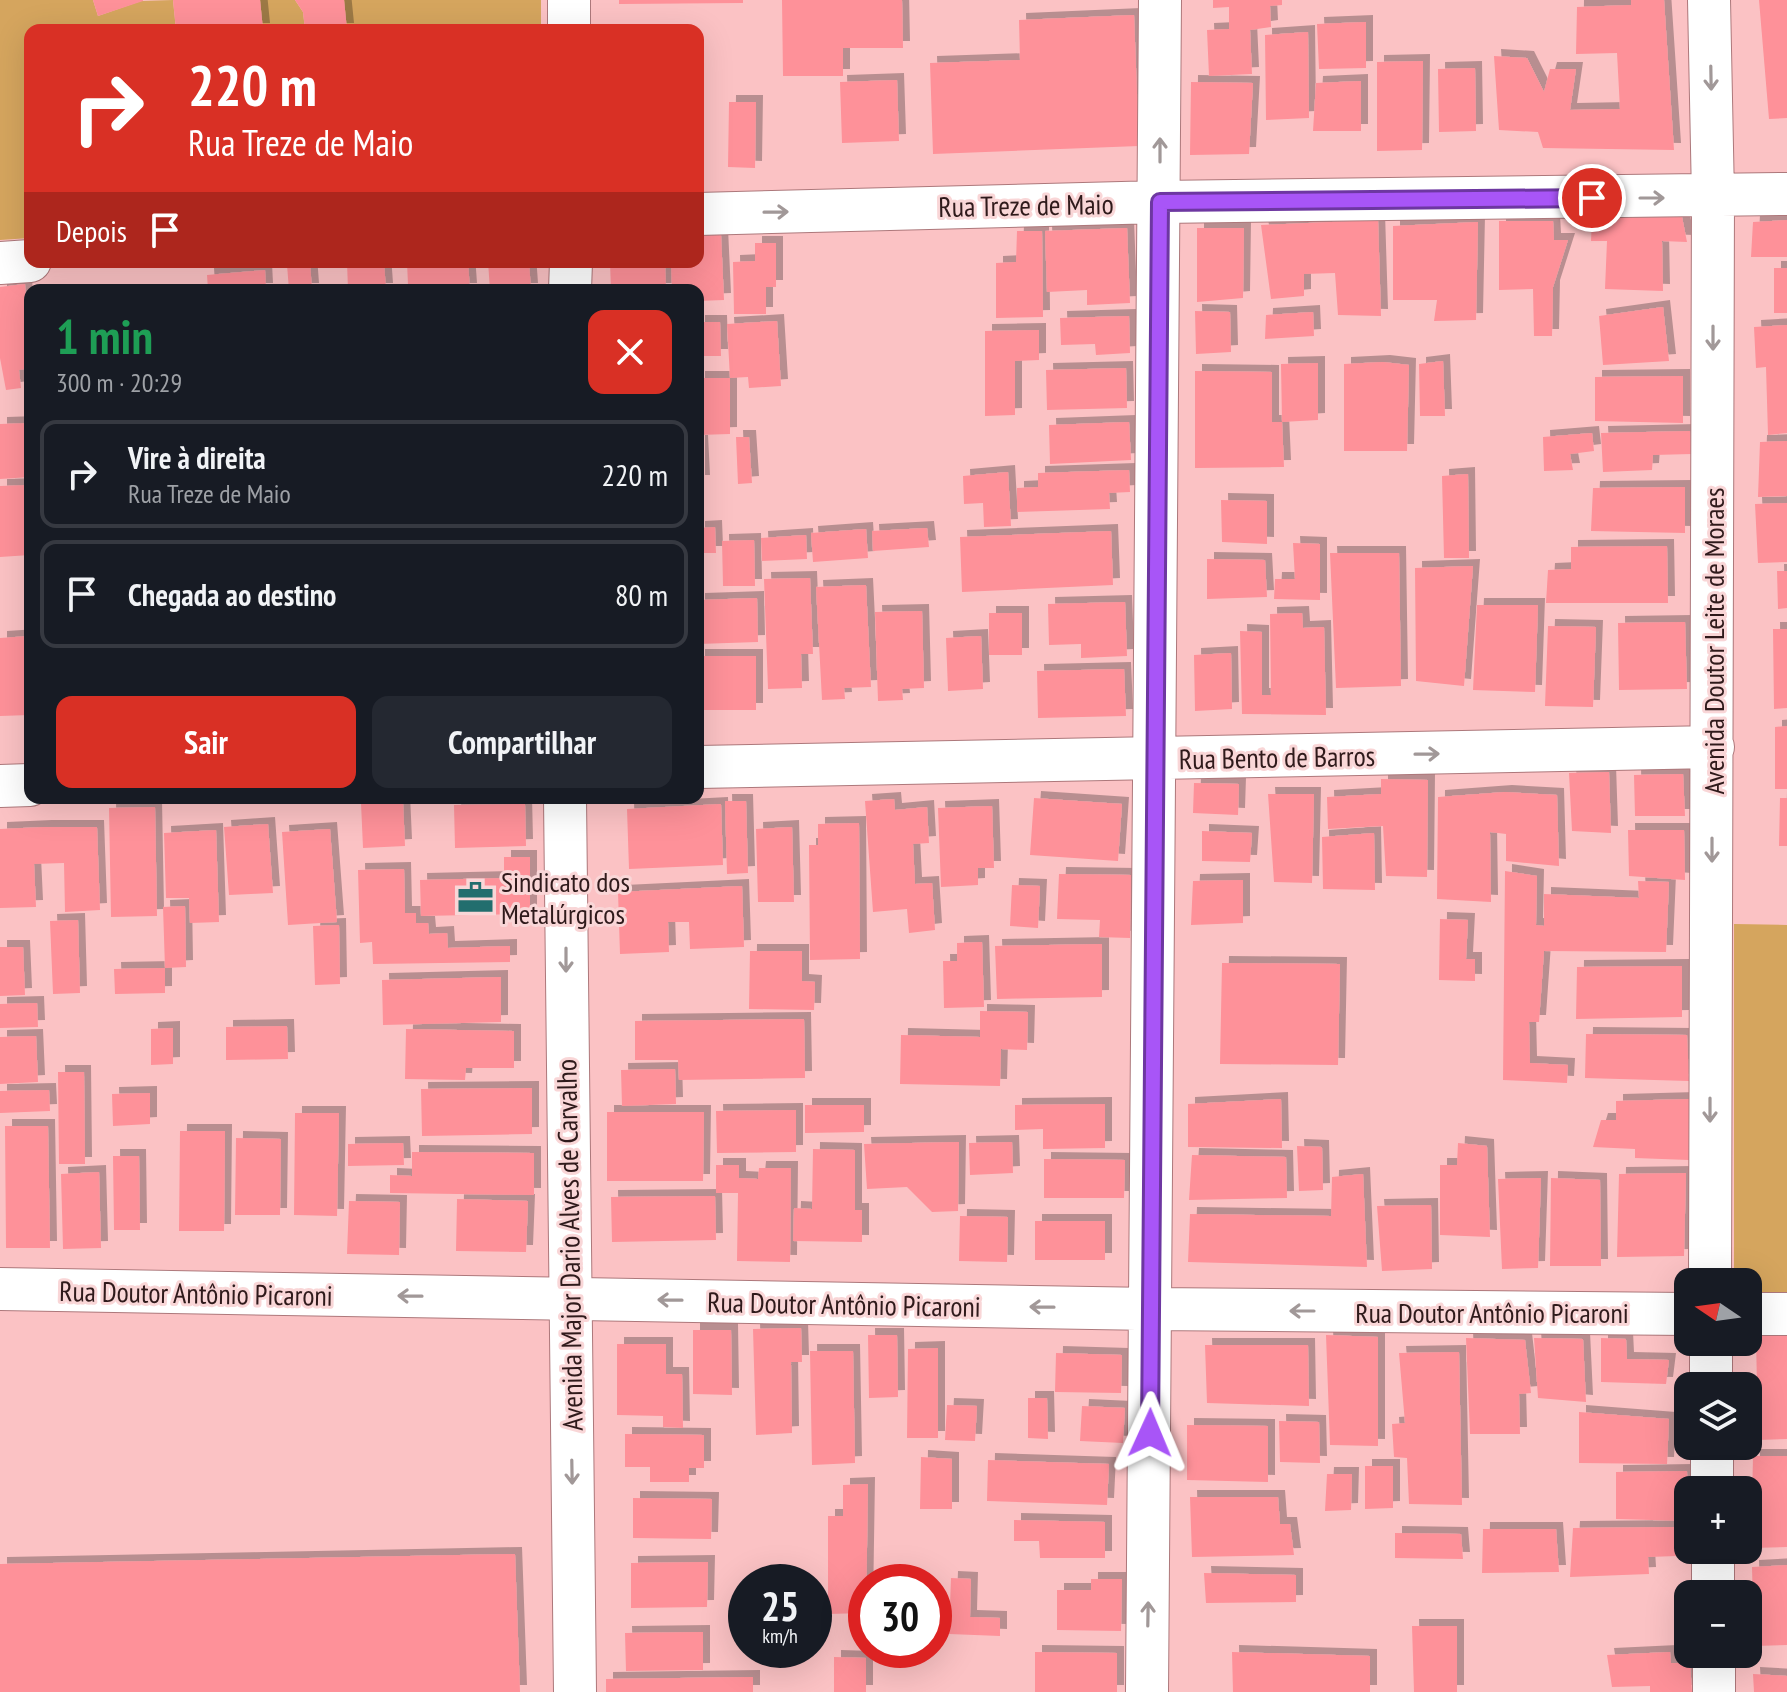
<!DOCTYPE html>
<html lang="pt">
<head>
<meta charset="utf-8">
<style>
	:root { --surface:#171b24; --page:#242831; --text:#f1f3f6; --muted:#9ea1a6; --line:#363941; --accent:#d93025 }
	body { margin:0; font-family:"PT Sans Narrow",sans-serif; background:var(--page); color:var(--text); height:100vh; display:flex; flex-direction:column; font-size:30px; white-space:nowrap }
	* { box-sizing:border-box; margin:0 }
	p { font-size:26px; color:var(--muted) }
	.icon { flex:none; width:44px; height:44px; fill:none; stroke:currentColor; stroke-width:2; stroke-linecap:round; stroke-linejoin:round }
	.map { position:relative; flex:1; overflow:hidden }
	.side { position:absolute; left:24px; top:284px; width:680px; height:520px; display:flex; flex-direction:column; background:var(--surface); border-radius:16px; box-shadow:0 8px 32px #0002 }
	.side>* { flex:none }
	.guide { position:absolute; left:24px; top:24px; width:680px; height:244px; border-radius:16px; box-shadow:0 8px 32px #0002; background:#d93025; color:#fff; overflow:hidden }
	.needle { width:52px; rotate:283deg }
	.controls { position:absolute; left:1674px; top:1268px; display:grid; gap:16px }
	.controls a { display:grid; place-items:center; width:88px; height:88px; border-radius:16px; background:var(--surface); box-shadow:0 8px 32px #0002; font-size:40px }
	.speed { position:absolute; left:728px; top:1564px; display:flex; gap:16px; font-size:40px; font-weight:700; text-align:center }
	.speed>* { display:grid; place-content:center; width:104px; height:104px; border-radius:50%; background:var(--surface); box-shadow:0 8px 32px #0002; line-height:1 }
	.speed small { font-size:20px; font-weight:400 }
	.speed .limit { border:12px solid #d22; background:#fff; color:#111 }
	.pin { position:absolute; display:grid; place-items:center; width:68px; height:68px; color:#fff; margin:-34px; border:4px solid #fff; border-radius:50%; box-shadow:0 2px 8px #0007 }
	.me { position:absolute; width:88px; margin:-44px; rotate:1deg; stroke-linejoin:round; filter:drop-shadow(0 0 6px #0008) }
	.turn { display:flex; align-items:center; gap:28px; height:168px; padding:0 32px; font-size:36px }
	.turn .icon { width:104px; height:104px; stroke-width:2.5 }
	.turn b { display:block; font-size:56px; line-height:68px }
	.then { display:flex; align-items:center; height:76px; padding:0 32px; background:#0003; gap:16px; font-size:30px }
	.round { display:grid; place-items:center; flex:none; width:84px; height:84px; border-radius:16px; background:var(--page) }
	.headline { display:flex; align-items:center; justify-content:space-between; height:136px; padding:0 32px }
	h1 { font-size:48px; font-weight:700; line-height:60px; color:#1e9e55 }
	.button { display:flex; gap:16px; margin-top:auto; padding:16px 32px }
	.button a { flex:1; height:92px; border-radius:16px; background:var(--accent); color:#fff; font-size:32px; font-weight:700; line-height:92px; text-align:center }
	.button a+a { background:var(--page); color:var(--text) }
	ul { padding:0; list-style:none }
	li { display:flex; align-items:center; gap:24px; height:108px; margin:0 16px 12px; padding:0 16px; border:4px solid var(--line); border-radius:16px }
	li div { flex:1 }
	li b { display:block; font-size:30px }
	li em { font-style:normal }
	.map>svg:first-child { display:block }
</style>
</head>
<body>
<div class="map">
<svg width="1787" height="1692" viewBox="0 0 1787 1692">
	<defs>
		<filter id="shadow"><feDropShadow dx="7" dy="-7" stdDeviation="0" flood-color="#0004"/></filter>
	</defs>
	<rect width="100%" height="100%" fill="#fbc2c4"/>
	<path fill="#d5a55e" d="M0,0H93L98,16L141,1L173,0L176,30H30V238L0,240Z
		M260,0H295L303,12L305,30H263Z
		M344,0H541V30H347Z
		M1734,924L1787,925V1292H1748V1282H1734Z"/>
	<path fill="#fe9199" filter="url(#shadow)" d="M93,0H143V1L98,16Z
		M173,0H260L263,30H176Z
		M295,0H344L347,30H305L303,12Z
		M619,0H743V3L619,4Z
		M782,0H902L903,48H843V76H783Z
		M1213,0H1282V5L1270,6L1271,27L1250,30L1252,74L1209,76L1207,30L1229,29V7L1213,8Z
		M1631,0H1664L1674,150L1543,148L1538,132L1499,130L1494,56L1527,58L1544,92L1550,69H1576L1570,110L1620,109L1617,53L1576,54L1577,7L1631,5Z
		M1759,0H1787V118L1769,119Z
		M1134,15L1139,146L933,154L930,63L1020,60L1019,20Z
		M1366,22V68L1319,69L1317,24Z
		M1308,32L1309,118L1266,120L1265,35Z
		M1423,61L1422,150L1377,151V62Z
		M1475,68L1476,131L1439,132L1438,69Z
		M897,80L899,141L842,143L840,82Z
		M1361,81V131H1313L1316,83Z
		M1191,82L1253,83L1249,154L1190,155Z
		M729,102H756L755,168L728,167Z
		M1682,217L1687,242L1662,241L1663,291L1605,289L1607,241H1591L1592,218Z
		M1378,220L1381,316L1338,315L1335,273L1304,274V296L1271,299L1261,225Z
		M1787,220V257H1751L1753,222Z
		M1499,221H1553L1554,240H1568L1553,287L1552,336H1534L1533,289L1499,290Z
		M1478,222L1476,320L1434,321L1437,300H1393V226Z
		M1127,228L1130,303L1087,305V290L1047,292L1045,231Z
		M1197,228H1244L1243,298L1197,302Z
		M1017,231H1042L1043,317L996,318V263L1016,262Z
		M721,235L724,300L698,301V290H672L671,262H698V236Z
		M755,243H776V287H766V314H734L733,262L755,261Z
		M347,262H384L386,290H348Z
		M407,262H468L470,290H427L426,284L408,285Z
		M488,262H529L531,290H490Z
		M610,262H665L666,290H611Z
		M310,263L312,290H289L287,265Z
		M1774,268H1787V313H1774Z
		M265,270L266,290H208L207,275Z
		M25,284L30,368L19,370L21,388L6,390L0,358V287Z
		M1663,307L1669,361L1603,365L1599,316Z
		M1195,311L1230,312L1231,352L1196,354Z
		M1313,312L1314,336L1265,339L1266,315Z
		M1129,316L1130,353L1096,355L1095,344L1061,345L1060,318Z
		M777,321L781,386L749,388L748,377L730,378L727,324Z
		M698,322H720L721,356H698Z
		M1787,325V433L1768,435L1766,367L1756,368L1754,327Z
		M1039,330V360L1015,361V415L985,416V331Z
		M1443,361L1445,416H1420L1419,364Z
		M1383,362L1409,365L1407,451H1344V364Z
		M1318,363V420L1282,422L1281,364Z
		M1126,368L1127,408L1047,410L1046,370Z
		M1195,371L1272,372V422H1282L1284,467L1195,468Z
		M1683,376V423L1595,421V377Z
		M698,378H730V434L698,435Z
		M1129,422L1131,460L1050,464L1049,425Z
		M30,423V477L0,479V424Z
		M1690,431L1692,454L1653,455L1652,470L1603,472L1601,433Z
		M1592,433L1594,451L1570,454L1573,470L1544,471L1543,437Z
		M736,437H749L752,483L738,484Z
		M1787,441V496L1758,497L1760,442Z
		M698,442H701L703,482H698Z
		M1129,470L1130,492L1109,493L1110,509L1017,512V488L1038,487V473Z
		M1008,472L1011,526L984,527L983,503L964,504L963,476Z
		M1468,474L1469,558H1444L1442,476Z
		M30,485V555L0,557V486Z
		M1685,487V533L1591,531L1593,488Z
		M1221,500L1267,501V544L1222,542Z
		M1787,503V562L1758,563L1755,504Z
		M715,527L716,553H698V528Z
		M927,528L929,547L873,551L872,531Z
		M866,529L868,558L813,562L811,533Z
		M1111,531L1113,585L962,592L960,537Z
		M806,535L807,559L762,561L761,538Z
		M754,540L755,586H723L722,541Z
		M1293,543L1320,544V600L1274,599L1275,579H1295Z
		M1667,546L1668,603H1546L1548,570L1571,569V547Z
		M1330,553H1399L1401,686L1336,688Z
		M1207,559L1265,560L1267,597L1207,599Z
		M1473,566L1464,686L1416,681L1415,568Z
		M1777,571H1787V608L1778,609Z
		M810,578L813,654H801L802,688L768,689L764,579Z
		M866,585L871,687L844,688L845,699L822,700L816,587Z
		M757,598L758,642L698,644V600Z
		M1125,602L1127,656L1081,658V644L1049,645L1048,604Z
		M1477,605H1538L1535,692L1473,690Z
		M922,611L924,688L902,689L903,700L878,701L875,612Z
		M989,613H1022V655H989Z
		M1302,613L1303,628L1324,627L1326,715L1242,714L1240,631L1262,632V695H1271L1270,614Z
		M1685,622L1687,689L1619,690L1618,623Z
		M1548,626L1596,627L1593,707L1545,706Z
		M1773,629H1787V708L1774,709Z
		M30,636V715L0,716V638Z
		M981,636L983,689L948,691L946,638Z
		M1231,653L1232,709L1195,711L1194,655Z
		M698,656H756V710H698Z
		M1124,669L1126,716L1038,718L1037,671Z
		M1787,726V789H1775V727Z
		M1609,772L1611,833L1572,831L1569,773Z
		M1683,774L1685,816H1635L1634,775Z
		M1381,779L1428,780L1427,877L1386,876L1383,826L1328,829L1327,797L1381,794Z
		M1194,783L1239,784L1238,815L1193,813Z
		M1505,792L1557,795L1559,866L1506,861V834L1490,832L1491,902L1437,899L1438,797Z
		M1268,794H1314L1312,883L1274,882Z
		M1034,798L1122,804L1118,861L1030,855Z
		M1780,798H1787V846H1779Z
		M894,799L895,810L927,807L929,843L913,844L915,884L932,883L935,930L909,933L907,909L873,912L865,801Z
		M725,801H746L748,873L727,874Z
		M403,802L405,846L363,848L361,803Z
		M525,804L526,846L455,848L454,805Z
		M721,804L723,865L629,869L627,809Z
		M992,806L994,868H978V885L941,887L938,808Z
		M155,807L157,916L111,917L109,808Z
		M859,823L860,959L810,960L809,845H818V824Z
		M268,824L273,893L229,895L224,827Z
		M45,827H97L100,910L65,912L64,863L34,864L36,907L0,908V829Z
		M792,827L794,902H758L756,829Z
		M330,829L337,922L288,925L282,832Z
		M216,830L219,922L190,923L189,898H166L164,833Z
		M1628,830H1684L1685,880L1629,876Z
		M1202,831L1252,833L1250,862L1202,861Z
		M1374,833L1375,890L1323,889L1322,837Z
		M504,857H530V914L421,916L420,880L504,878Z
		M404,869L405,913H416V923H428L429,934L447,933L448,948L510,946V962L373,964L372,942L360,943L358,870Z
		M1505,871L1537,876L1536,925L1544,926V894L1639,898L1638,881L1669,882L1666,952L1544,951L1539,1022H1529L1530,1063L1568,1065L1567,1083L1503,1080Z
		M1059,874L1131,875L1130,938L1099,937L1100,920L1057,919Z
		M1243,880V923L1191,925L1193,881Z
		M1012,885L1040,886L1038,928L1010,926Z
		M742,886L744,947L690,949L689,922H668L669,952L620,954L618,892Z
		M185,906L186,967L165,968L163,907Z
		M1440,919L1468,920L1466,959H1475V981L1439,980Z
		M78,920L80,993L53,994L50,921Z
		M339,925L340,984L315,985L313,926Z
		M982,942L984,1007L944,1008L943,961H957V943Z
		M1102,944V997L997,999L995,946Z
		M0,947H23L25,995L0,996Z
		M750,951H802V981L815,982L814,1010L749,1009Z
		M1222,963L1340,964L1338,1065L1220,1064Z
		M1682,966V1017L1576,1019L1577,967Z
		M165,968V993L115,994L114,969Z
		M501,977V1022L383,1025L382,980Z
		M37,1003L38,1027L0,1028V1004Z
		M980,1011L1028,1012L1027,1050L1001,1049L1000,1086L900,1084L901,1035L980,1037Z
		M804,1019L805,1078L679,1080L678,1060H635V1021Z
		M287,1026L288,1059L226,1060V1027Z
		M173,1028V1064L151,1065V1029Z
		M406,1029L514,1031V1068H466L465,1080L405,1079Z
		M1586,1034L1687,1035L1689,1081L1585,1078Z
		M36,1036L38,1082L0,1084V1037Z
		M675,1069L676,1104L622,1106L621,1070Z
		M58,1072H84L85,1164H59Z
		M532,1088V1134L422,1136L421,1089Z
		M49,1090L50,1111L0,1113V1091Z
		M150,1093V1124L113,1126L112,1094Z
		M1281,1099L1282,1148L1188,1147V1104Z
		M1689,1099V1160L1635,1158V1149L1593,1147L1601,1120H1616V1101Z
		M1105,1104V1148L1043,1149V1129L1015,1130V1105Z
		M805,1105H864V1132L805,1133Z
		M796,1110V1152L717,1153L716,1111Z
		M607,1112H704L703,1181H607Z
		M295,1113H339L337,1216L294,1215Z
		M5,1126H48L50,1248H6Z
		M180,1131H225L224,1231H179Z
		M236,1138L281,1139L280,1215H235Z
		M959,1142L958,1211L932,1212L907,1187L867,1189L864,1144Z
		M1012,1142L1013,1173L970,1175L969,1143Z
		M403,1143L404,1165L348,1166V1144Z
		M1458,1143L1487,1146L1490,1237L1440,1235V1165H1457Z
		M1297,1146L1322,1147L1323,1190L1299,1191Z
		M813,1149L855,1150V1210H862V1242L793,1241L794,1208L812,1209Z
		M412,1152L534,1153V1195L390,1193V1175L412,1176Z
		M1192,1155L1286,1157L1287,1198L1189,1200Z
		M113,1156H139L140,1230H114Z
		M1044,1159L1125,1160L1124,1198H1044Z
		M716,1165H739V1178L758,1179L759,1168H791L790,1262L737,1261L738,1193H716Z
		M99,1172L101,1248L63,1249L61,1174Z
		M1686,1173L1684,1256L1617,1257L1619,1174Z
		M1363,1174L1367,1267L1188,1262L1190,1214L1331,1216L1332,1177Z
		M1541,1178L1538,1268L1502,1269L1498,1179Z
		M1551,1178L1600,1180L1601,1266H1550Z
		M715,1196L716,1240L612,1242L611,1197Z
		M457,1199L528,1201L526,1252L456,1251Z
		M349,1201L400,1202L399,1255L347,1254Z
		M1431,1205L1432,1269L1382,1271L1377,1206Z
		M960,1216L1008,1217L1007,1262L959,1261Z
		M1035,1221H1105V1260H1035Z
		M801,1328L802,1362H791L792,1433L756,1435L753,1329Z
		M693,1330H731L732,1395L693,1394Z
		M868,1335H897L898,1397L869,1398Z
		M1326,1335L1378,1337V1446L1330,1445Z
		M1756,1336H1787V1439L1758,1440Z
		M1466,1338L1525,1340L1531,1393L1519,1394L1520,1434H1470Z
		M1534,1338L1583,1339L1586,1402L1538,1398Z
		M1601,1338L1626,1339L1627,1359L1669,1360L1666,1384L1601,1382Z
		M617,1344H666V1374H682L683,1428L663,1427V1416L617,1415Z
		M1205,1345H1308L1309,1406L1207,1403Z
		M938,1348V1438H907L908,1349Z
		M810,1351H853L855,1463L812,1465Z
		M1459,1352L1462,1505L1409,1504L1407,1458L1394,1457L1392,1424L1405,1423L1399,1353Z
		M1056,1353L1122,1355L1121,1393L1055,1392Z
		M1028,1398H1047L1048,1439L1028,1438Z
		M947,1405L977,1406L975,1441L945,1440Z
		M1082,1406L1125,1408L1123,1443L1080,1441Z
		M1579,1412L1669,1419L1667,1464L1579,1463Z
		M1279,1421L1319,1422L1320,1463L1280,1462Z
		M1187,1425L1268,1426V1482L1187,1480Z
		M625,1434L704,1435V1468H689V1482H650V1467H625Z
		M1753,1456H1787V1547L1751,1548Z
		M921,1457L952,1459V1509H920Z
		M988,1460L1109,1464L1107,1505L987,1501Z
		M1365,1466H1393V1508L1365,1509Z
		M1687,1471L1688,1521L1616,1519V1472Z
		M1327,1474H1352L1351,1510L1325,1511Z
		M868,1484L866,1613L828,1614V1516H843V1485Z
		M1190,1497H1278L1280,1524H1290L1294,1555L1192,1557Z
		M633,1498L712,1499L711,1539L633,1538Z
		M1014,1520L1105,1522V1558H1040L1039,1541H1014Z
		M1675,1527L1677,1556L1648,1557L1649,1574L1570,1577L1573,1528Z
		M1483,1529H1556L1559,1572L1482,1573Z
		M1395,1533L1461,1534L1463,1559L1395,1558Z
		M515,1554L520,1692H0V1564Z
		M708,1562L707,1607L631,1608V1563Z
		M1787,1565V1645L1754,1646L1752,1567Z
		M1204,1573L1296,1575V1602L1206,1603Z
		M951,1578L971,1579L970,1617L1000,1618V1636L949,1634Z
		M1091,1579H1122L1121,1631L1057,1630V1590H1091Z
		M1412,1626H1457V1692H1414Z
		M703,1632V1670L626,1671L625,1633Z
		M1035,1652L1117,1653V1692H1035Z
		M1232,1652L1370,1656V1692H1233Z
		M1670,1652L1671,1663H1690L1692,1692H1650V1686L1612,1687L1607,1655Z
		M834,1657L866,1658V1692H834Z
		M1753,1674L1787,1676V1692H1754Z
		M753,1677V1692H606V1679Z"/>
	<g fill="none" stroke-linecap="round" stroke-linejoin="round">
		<defs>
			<path id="minor" d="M569,0V30
				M1709,0L1713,197L1710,1282
				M698,214L1160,202L1787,194
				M0,263L30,261
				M570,290L571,262
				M698,767L1713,747
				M0,786L30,785
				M565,798L575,1692
				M0,1289L1152,1309L1688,1314
				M1748,1314H1787
				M1711,1342V1386
				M1712,1446V1490
				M1713,1550V1594
				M1714,1654V1692
				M1147,1692L1160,0"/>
		</defs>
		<use href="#minor" stroke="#ad787b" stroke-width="44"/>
		<use href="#minor" stroke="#fff" stroke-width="42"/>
	</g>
	<defs><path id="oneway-shaft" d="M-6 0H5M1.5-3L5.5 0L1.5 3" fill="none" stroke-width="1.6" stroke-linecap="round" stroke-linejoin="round" transform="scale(2)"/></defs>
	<g stroke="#a19898">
		<use href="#oneway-shaft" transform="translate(1711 78) rotate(89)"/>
		<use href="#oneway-shaft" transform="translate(1160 150) rotate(-90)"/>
		<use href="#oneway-shaft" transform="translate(1652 198)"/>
		<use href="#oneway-shaft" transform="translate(776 212) rotate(-1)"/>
		<use href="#oneway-shaft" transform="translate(1713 338) rotate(90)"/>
		<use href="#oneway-shaft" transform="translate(1427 754) rotate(-1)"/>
		<use href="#oneway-shaft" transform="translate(1712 850) rotate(90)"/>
		<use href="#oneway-shaft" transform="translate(566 960) rotate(90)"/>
		<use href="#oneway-shaft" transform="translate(1710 1110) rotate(90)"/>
		<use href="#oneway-shaft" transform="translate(410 1296) rotate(-179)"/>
		<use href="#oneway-shaft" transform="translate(670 1300) rotate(-179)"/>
		<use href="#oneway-shaft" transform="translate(1042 1307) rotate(-179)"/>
		<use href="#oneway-shaft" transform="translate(1302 1311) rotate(-180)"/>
		<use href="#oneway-shaft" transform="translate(572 1472) rotate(89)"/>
		<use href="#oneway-shaft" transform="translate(1148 1614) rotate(-89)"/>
	</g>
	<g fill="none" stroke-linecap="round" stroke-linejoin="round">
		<defs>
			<path id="route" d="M1150,1433L1160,202L1592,198"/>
		</defs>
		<use href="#route" stroke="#6d37a1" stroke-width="20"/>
		<use href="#route" stroke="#a855f7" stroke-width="14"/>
	</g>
	<defs>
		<symbol id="office-bare" viewBox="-9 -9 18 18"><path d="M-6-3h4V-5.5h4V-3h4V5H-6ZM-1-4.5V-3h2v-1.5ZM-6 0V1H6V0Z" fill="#226e6e" stroke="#f9d6d7" stroke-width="2.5" paint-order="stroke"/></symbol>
	</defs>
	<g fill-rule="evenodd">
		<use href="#office-bare" x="450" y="872" width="51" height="51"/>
	</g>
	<g text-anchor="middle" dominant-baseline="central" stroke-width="6" stroke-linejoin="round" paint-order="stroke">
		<g font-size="28" fill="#2f1a1b" stroke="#f9d6d7">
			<text transform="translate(1026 205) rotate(-1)">Rua Treze de Maio</text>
			<text transform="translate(1713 641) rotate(-90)">Avenida Doutor Leite de Moraes</text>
			<text transform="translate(1277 757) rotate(-1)">Rua Bento de Barros</text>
			<text transform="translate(569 1245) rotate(-91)">Avenida Major Dario Alves de Carvalho</text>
			<text transform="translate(196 1293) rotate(1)">Rua Doutor Antônio Picaroni</text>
			<text transform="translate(844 1304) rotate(1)">Rua Doutor Antônio Picaroni</text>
			<text x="1492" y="1312">Rua Doutor Antônio Picaroni</text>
		</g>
		<g font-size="28" fill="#2f1a1b" stroke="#f9d6d7" text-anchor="start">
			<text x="501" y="881">Sindicato dos<tspan x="501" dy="32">Metalúrgicos</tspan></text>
		</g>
	</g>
</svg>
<div class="controls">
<a><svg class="needle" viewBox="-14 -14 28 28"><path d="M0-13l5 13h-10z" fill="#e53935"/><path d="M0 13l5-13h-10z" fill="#9ea1a6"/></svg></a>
<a><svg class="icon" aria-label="layers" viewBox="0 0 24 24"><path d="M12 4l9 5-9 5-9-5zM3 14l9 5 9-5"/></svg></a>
<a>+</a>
<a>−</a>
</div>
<div class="speed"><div>25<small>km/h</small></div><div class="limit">30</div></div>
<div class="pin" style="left:1592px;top:198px;background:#d93025"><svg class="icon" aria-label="arrive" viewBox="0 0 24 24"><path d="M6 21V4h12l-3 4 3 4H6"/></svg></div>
<svg class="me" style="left:1150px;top:1433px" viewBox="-20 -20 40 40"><path d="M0-17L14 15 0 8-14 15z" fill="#a855f7" stroke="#fff" stroke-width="4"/></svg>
<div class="guide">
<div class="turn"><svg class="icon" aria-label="right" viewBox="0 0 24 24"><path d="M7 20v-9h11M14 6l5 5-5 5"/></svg><div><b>220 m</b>Rua Treze de Maio</div></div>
<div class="then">Depois<svg class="icon" aria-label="arrive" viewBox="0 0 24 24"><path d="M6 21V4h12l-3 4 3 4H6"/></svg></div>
</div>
<section class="side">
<div class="headline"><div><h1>1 min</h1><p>300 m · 20:29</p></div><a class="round" style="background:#d93025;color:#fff"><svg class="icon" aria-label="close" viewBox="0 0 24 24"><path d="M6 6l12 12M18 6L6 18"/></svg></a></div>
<ul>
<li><svg class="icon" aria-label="right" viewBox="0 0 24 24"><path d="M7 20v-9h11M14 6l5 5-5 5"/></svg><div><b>Vire à direita</b><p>Rua Treze de Maio</p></div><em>220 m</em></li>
<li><svg class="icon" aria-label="arrive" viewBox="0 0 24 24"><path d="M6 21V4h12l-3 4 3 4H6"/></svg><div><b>Chegada ao destino</b></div><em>80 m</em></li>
</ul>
<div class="button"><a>Sair</a><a>Compartilhar</a></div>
</section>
</div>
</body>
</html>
